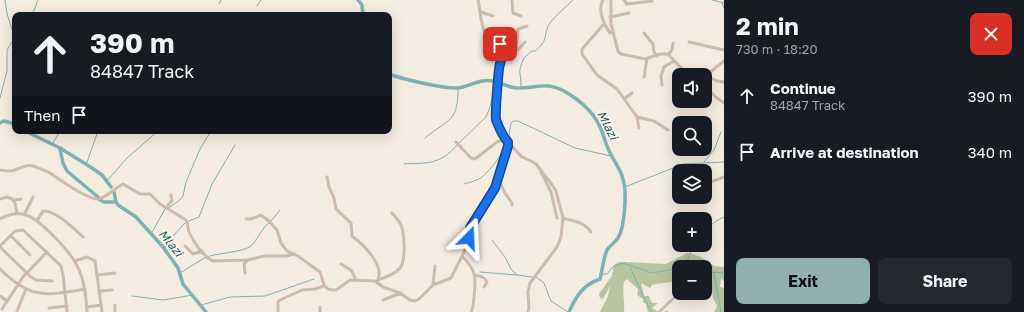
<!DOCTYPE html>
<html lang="en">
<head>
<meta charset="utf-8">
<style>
	:root { --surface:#171b24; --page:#242831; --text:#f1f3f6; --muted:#9ea1a6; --accent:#92aeb2 }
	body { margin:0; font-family:"Golos Text",sans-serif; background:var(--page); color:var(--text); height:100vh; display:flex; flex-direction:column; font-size:15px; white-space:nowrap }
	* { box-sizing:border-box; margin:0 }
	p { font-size:13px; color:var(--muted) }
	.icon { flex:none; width:22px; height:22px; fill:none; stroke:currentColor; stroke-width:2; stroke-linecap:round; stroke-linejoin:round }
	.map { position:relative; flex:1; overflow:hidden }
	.details { display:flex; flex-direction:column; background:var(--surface); width:300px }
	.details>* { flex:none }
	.banner { position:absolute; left:12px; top:12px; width:380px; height:122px; border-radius:8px; box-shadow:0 4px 16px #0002; background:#171b24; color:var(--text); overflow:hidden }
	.tools { position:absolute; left:672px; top:68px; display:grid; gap:8px }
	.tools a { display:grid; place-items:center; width:40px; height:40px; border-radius:8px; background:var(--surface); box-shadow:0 4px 16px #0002; font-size:20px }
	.pin { position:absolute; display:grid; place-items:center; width:34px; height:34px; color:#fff; margin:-17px; border-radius:8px; box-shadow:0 2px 6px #0006 }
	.me { position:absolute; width:44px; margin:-22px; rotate:21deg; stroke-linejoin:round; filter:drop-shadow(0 0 3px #0008) }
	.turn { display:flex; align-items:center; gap:14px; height:84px; padding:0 12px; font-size:18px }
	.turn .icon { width:52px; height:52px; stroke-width:2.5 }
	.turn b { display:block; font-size:28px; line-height:34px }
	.then { display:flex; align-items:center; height:38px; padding:0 12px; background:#0003; gap:8px; font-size:15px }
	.round { display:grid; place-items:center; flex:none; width:42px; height:42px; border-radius:8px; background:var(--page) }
	.overview { display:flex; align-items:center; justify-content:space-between; height:68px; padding:0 12px }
	h1 { font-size:24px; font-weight:700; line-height:30px }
	.cta { display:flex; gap:8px; margin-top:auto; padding:8px 12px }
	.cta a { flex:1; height:46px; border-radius:8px; background:var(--accent); color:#111; font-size:16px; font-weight:700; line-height:46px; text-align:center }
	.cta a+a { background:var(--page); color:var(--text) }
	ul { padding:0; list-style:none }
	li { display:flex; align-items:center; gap:12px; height:56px; padding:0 12px }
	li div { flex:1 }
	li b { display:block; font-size:15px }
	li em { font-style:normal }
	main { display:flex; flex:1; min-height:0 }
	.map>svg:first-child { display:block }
</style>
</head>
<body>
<main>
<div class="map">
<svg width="724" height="312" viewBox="0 0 724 312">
	<rect width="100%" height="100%" fill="#f4ebe1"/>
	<path fill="#b8c4a0" d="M687,253C700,255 704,259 714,266L724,267V281L721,278L720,287L724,288V312H714L717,306L713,298L710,270L708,268L679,267V284L673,286V282C665,283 659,283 652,285L650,288L641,283L644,296H649L652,303H658L652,308L657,311V312H648L646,304L643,302V299L637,295L638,289L627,279L624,282C622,292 625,302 624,312H600L608,296L610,286L603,299L600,298L599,294L612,276L614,265L619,262H625L666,264Z"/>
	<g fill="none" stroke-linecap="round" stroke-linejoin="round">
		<path stroke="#7fb0b2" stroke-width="1" d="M5,0L7,14L15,38
			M712,0L724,3
			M722,3L724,8
			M219,4L221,0
			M257,6L261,0
			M32,15L38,0
			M525,57L532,51H535C550,39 542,36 550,23C556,15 566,7 573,0
			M521,88C522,72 516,75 524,58
			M0,98L7,71V50L15,37
			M425,138C449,118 458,123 458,88
			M506,138L509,136L511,123L513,121H518L575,148L611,156
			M459,143L486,117L490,107L496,82
			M52,145L60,131
			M704,162L714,150L721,132
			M404,164C411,163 416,164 423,163C437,163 449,155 457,145
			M86,165L98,131
			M106,182L127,158L158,131
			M464,184C470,182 477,181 482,177C491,169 505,153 505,141
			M625,187L683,164L724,162
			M170,207L181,199L183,196L186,182L200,149L211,131
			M189,221L199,217L212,184L235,145
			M271,221L280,210
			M705,231C707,227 720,218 724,217
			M151,234L165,209
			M492,240L505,257L511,269L517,275L532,277
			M164,249L170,239L186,222
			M210,256C220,253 243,252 251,246C258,239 261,229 269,223
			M688,258L695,245
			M630,267L651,312
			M681,267L687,259L708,268L712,272L724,273
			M480,272L517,275
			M180,273L206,257
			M714,273L721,312
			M601,274H607L613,267L623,263L652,273L679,268
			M536,277L544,283L551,301L568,312
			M132,296L163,300L193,295
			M201,305L230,297L265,296L314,279"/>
		<path stroke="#7fb0b2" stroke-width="3.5" d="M358,0L362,5L363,15
			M389,74C402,79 445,89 457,88C469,87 480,78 493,81C500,82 507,87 516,88C527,89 538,85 549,86C566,88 589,107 597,121C602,129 604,138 607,146C611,158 620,167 623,179C627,191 625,227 618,238C615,243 610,245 607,250C604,256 602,271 600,279C583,285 576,296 569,312
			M0,123L4,121L15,124
			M25,131L60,148L92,168L102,175L111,187
			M60,149L63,163L67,171L98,197
			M114,192L116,202L118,205L136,217L163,247L178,268L183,284L206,312
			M100,200L104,202H116"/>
		<path stroke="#cdbbac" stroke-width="3" d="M478,0C482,17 479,35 497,43C503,46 511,48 518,50L525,42
			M512,0L513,13L521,16
			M603,0C597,10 604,25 610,33H613
			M611,0V24L618,51L621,54L645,59L660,54H668L681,68L690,73L699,75
			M624,0L627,4L652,1
			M481,12L493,16
			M610,17L629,13
			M604,24L582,49V54L597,75L617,89L637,117L639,128
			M644,33L653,44L654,52L657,56
			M689,42L724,50
			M516,49L518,29L527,26
			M668,55L672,50L673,43
			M704,75L708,74L724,61
			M705,75L717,81L724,82
			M644,77L647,59
			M679,80L677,85L679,92
			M705,81C707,91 716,98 724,103
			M662,85L661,76L664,67L674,61
			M624,99L632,93
			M637,117L654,121L668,130
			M456,142L471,158L475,159L497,142L505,139
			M508,142L522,157L531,161L536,164L553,186L556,191L563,218L561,237L557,247L530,283L528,292L529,308L528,312
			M0,170C5,171 10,172 15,170C21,168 26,164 33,166C38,168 45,170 50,173C59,179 87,200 98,199C104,199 117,187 123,184L140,194H150L160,204L186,220C188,224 188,228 189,232C194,243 203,256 213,261L248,260L264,256H286L294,254
			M541,172L551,192L557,218
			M327,177L329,187L334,198L336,209L351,223L352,236C364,245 386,266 377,282
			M498,179L505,193L512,203V205
			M708,183L724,177
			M0,199L7,197L12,199L15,203L17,214
			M14,200L21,199
			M169,209L168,205L172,201L171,195
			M24,215L33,197
			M563,218C573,221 585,222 591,232
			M0,219C7,215 15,213 23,214C40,218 73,254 79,270C85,283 86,298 87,312
			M246,219H251L261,215L269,221L277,230L281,243L287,251L298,256L320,272C324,282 322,291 336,290L350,280L375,281L383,287L400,293L410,300L415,301L419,299L433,285L451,278L464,252L470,228L495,188L508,146V142L505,139L496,117L499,69L503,50L500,45
			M37,221L43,211C56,210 74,229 83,237
			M11,236L30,255
			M0,246L15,231L23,230L61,266L63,275L67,312
			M185,246L193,254L202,251
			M0,247L31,277L36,280L52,281
			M462,256C477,271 476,278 474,297C473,302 474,307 471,312
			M75,261L87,257L95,261L102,312
			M341,264L351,270L356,280
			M0,269C30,299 45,296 85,289
			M245,273L244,264L248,260
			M98,275L115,273
			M475,275C480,276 485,277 487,282L484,287
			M378,280C386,277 394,275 400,268C406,261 405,231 400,223C398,219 395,217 392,213
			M433,285L435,266
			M100,291L112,290
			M0,296L7,301
			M383,300L401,293
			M115,305V312
			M87,307L101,305
			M320,307V312
			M49,308L67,306
			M2,309L23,277L47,252
			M17,311L26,289
			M278,311V302L280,300L302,290L315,289L324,286
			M659,312L679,293
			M666,312H667"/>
	</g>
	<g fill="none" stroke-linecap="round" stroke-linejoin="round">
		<defs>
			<path id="route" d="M469,238L470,228L495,188L508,146V142C504,138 498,125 496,120C495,114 498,77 499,69C500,61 505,51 500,44"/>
		</defs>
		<use href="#route" stroke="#114b97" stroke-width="10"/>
		<use href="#route" stroke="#1a73e8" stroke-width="7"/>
	</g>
	<g text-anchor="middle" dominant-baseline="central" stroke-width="3.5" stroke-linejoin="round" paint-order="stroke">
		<g font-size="12" font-style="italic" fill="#1f5a5e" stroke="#fbf5ee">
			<text transform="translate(608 125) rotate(63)">Mlazi</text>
			<text transform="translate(171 243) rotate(51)">Mlazi</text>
		</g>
	</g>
</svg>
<div class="tools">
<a><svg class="icon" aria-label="sound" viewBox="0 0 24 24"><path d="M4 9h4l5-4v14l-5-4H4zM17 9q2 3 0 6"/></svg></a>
<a><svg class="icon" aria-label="search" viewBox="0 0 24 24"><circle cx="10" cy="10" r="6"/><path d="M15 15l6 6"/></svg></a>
<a><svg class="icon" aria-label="layers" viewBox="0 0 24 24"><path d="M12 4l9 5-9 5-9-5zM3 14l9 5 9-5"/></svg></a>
<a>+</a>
<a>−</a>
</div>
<div class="pin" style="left:500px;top:44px;background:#d93025"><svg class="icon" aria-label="arrive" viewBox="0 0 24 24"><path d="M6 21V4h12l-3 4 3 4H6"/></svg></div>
<svg class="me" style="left:469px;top:238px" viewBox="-20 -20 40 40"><path d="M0-17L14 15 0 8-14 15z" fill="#1a73e8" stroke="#fff" stroke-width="4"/></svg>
<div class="banner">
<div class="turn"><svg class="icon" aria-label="ahead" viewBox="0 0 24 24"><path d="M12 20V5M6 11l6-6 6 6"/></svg><div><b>390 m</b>84847 Track</div></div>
<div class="then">Then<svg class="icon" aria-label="arrive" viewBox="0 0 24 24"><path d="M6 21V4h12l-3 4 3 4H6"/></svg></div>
</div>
</div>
<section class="details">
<div class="overview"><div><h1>2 min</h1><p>730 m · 18:20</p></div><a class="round" style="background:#d93025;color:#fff"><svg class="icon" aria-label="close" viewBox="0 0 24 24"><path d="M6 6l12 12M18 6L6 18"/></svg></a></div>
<ul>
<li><svg class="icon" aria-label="ahead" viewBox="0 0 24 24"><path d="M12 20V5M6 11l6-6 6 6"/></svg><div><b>Continue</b><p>84847 Track</p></div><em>390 m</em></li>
<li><svg class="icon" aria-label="arrive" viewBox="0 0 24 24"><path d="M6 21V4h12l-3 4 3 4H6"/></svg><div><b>Arrive at destination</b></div><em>340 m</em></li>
</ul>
<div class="cta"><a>Exit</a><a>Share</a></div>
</section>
</main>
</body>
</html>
